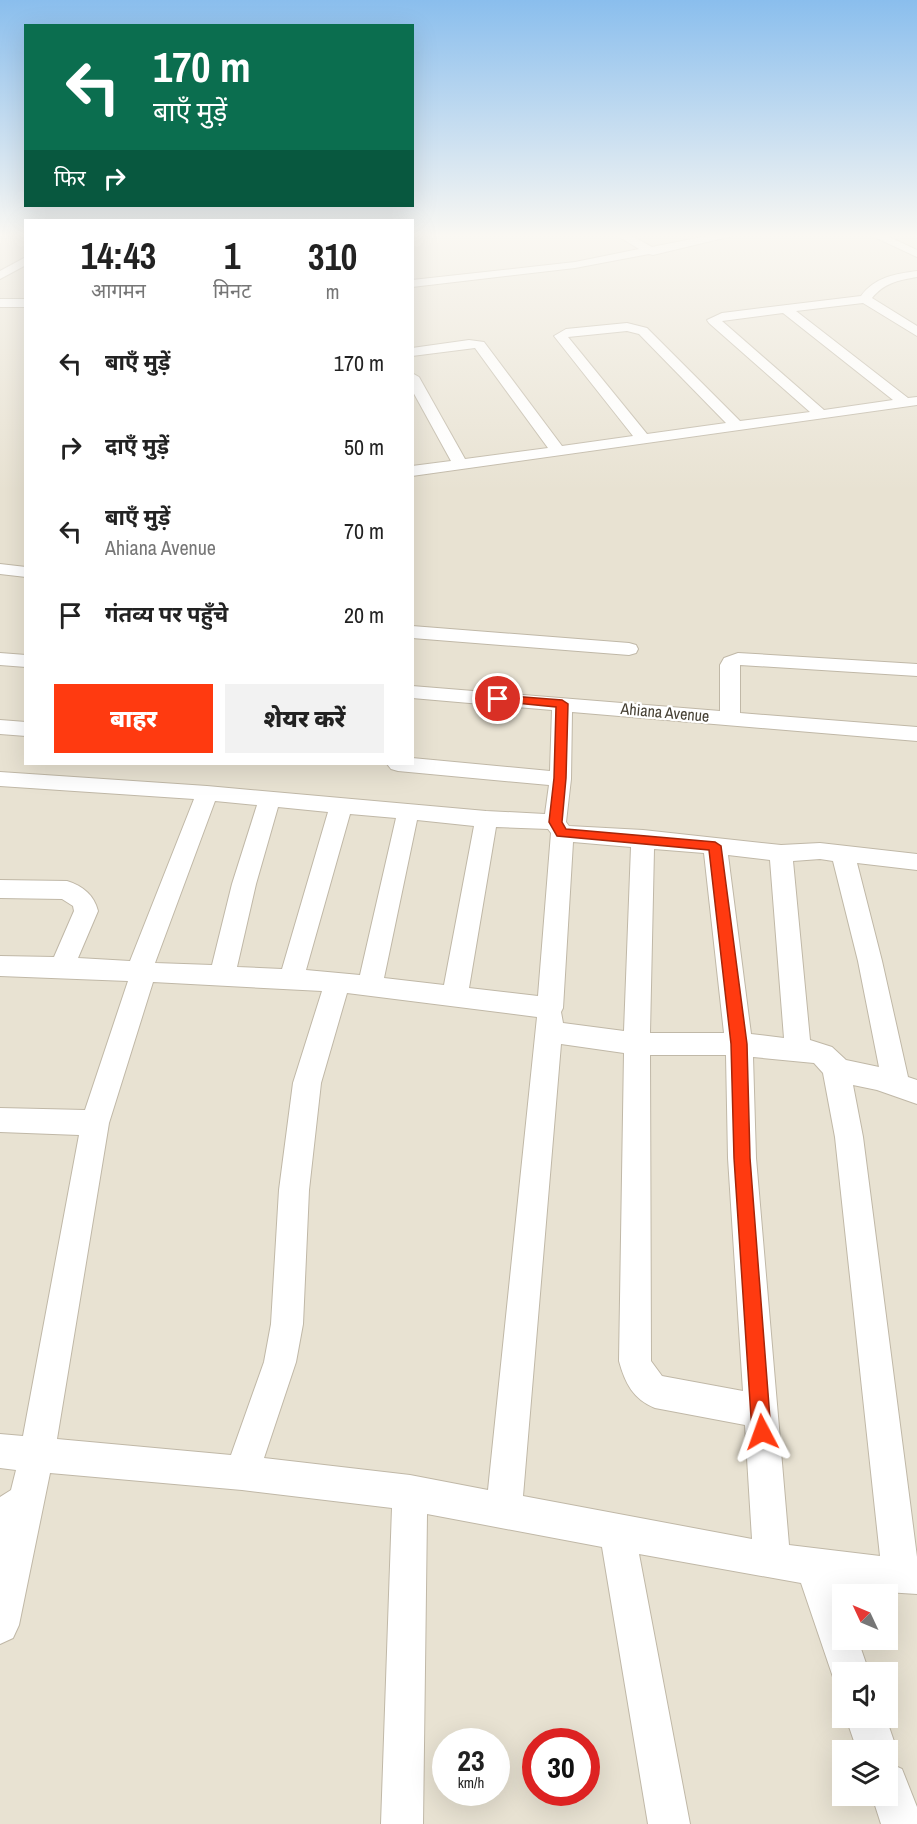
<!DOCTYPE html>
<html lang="hi">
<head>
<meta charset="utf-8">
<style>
	:root { --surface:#fff; --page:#f2f2f2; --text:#222; --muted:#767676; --accent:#ff3a10 }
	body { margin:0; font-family:"Archivo Narrow","Noto Sans Devanagari",sans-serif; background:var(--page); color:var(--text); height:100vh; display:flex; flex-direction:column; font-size:22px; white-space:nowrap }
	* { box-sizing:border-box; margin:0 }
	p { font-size:20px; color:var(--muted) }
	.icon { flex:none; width:33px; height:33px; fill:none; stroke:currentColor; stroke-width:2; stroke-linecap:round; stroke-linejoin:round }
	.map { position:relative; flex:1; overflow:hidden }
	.sheet { position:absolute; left:24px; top:219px; width:390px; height:546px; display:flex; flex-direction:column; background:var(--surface); border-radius:0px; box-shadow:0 6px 24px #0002 }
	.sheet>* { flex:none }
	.banner { position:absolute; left:24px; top:24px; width:390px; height:183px; border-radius:0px; box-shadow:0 6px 24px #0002; background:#0b6e4f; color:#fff; overflow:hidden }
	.needle { width:39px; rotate:314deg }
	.buttons { position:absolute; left:832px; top:1584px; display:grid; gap:12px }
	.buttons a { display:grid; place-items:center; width:66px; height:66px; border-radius:0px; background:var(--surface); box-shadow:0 6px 24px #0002; font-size:30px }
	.speed { position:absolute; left:432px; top:1728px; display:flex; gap:12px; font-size:30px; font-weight:700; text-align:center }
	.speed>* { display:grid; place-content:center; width:78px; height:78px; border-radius:50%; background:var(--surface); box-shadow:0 6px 24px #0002; line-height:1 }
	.speed small { font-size:15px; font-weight:400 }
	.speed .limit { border:9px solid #d22; background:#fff; color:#111 }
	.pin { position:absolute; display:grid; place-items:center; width:51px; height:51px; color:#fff; margin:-26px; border:3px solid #fff; border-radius:50%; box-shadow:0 2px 6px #0007 }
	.me { position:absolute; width:66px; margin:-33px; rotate:356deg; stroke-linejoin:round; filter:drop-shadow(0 0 4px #0008) }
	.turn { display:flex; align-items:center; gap:21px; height:126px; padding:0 30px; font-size:27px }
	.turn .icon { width:78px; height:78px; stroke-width:2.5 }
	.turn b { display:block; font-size:42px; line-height:51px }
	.then { display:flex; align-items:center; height:57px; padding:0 30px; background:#0003; gap:12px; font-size:22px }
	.eta { display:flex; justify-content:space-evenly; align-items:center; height:102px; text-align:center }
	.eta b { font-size:36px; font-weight:800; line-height:42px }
	.primary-button { display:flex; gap:12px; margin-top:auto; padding:12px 30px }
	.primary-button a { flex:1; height:69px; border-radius:0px; background:var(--accent); color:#fff; font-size:24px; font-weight:800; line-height:69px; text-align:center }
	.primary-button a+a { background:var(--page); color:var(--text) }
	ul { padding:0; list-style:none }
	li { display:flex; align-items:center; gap:18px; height:84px; padding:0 30px }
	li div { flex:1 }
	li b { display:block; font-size:22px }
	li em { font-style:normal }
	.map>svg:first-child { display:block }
</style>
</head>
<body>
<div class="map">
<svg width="917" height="1824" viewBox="0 0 917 1824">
	<rect width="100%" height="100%" fill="#f4efe5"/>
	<path fill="#e8e2d2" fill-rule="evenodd" d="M0,235H26V764H412L413,235H917V1824H0ZM843,1594H888V1640H843ZM843,1672H888V1718H843ZM446,1742H496V1792H446ZM536,1742H586V1792H536ZM843,1750H888V1796H843Z"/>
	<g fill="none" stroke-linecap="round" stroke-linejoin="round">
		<defs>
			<path id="minor" d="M616,235H630L652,247L712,235H736L653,255L649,254L575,268L412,287V280L575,262L639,249Z
				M870,235H885L917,250V257Z
				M26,257V265L0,279V271Z
				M917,271V277C899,280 884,283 872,298L917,326V336L863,303L796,311L908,398L917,397V405L412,476V466L451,461L412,390V373L419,377L465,459L548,448L475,348L412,356V348L469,340L484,342L562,446L633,436L554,336L566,329L627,323L647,328L740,421L810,412L709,323L707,320L722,313L861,296C875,277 895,274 917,271ZM783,313L893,400L824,410L722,321ZM627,331L639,334L726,423L647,434L568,337Z
				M0,299H26V307H0Z
				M0,564L26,567V577L0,574Z
				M412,626L629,643L636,645L638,649L636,653L629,655L412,638Z
				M0,653L26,655V667L0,665Z
				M738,653L917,664V676L740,665V713L917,727V741L572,712L571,779L566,822L569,826L643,830L781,845L820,843L917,854V870L857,863L882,961L908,1077L917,1080V1104L877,1090L853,1085L863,1137L917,1557V1594L840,1589L843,1596V1640H858L869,1672H843V1688L836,1686L801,1583L639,1554L690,1824H648L602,1547L427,1514L423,1824H381L392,1508L242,1490L50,1473L19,1625L13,1638L0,1644V1497L11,1490L16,1470L0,1468V1434L23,1436L79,1135L0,1132V1108L85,1110L128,981L0,976V956L54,957L74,911L73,906L62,899L0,898V880L67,881C83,886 94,895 98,911L78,958L130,961L194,799L0,786V772L207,786L486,811L545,814L549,785L398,771L391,769L387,764H412V758L550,771L552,710L412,698V686L720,711V665L724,658ZM215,801L257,805L232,884L212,965L155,963ZM278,807L328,812L282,969L237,967L256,884ZM350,814L396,818L360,975L306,970ZM417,820L474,826L444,985L384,978ZM496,827L548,829L551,833L538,996L469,988ZM573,842L631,847L624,1031L563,1023L561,1012L563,1008ZM654,849L704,853L724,1033H650ZM728,855L770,860L784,1038L751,1034ZM820,859L833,861L858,961L879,1067L846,1060L832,1047L810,1040L793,861ZM153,982L322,991L293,1083L279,1190L271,1324L264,1362L231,1455L57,1439L109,1123ZM347,993L537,1017L488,1490L410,1475L264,1458L296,1362L303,1324L309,1190L321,1083ZM561,1044L624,1053L619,1361C625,1383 633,1399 655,1408L745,1425L752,1539L523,1496ZM650,1055H726L728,1158L743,1391L662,1376L651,1361ZM753,1057L814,1063L823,1073L835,1137L880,1556L789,1545L756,1158Z
				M0,720L26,722V736L0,734Z
				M846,1718H886L897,1750L891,1764L902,1769L917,1807V1824H881L872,1796H888V1750H857Z"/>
		</defs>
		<use href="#minor" stroke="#c0b8a7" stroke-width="2"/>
		<use href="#minor" fill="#fff" fill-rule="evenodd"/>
	</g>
	<linearGradient id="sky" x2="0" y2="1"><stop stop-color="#8abeed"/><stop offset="0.48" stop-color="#faf8f3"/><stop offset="1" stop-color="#faf8f3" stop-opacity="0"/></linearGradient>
	<rect width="917" height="491" fill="url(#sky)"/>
	<path fill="#ff3a10" stroke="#a6260a" stroke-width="1.5" d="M498,695L562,700L568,704L566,778L562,822L566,829L715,842L721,846L747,1044L750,1158L771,1432L768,1439L762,1442L755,1439L752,1432L734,1158L731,1044L709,850L557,836L549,822L554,778L556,707L494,701V696Z"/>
	<g text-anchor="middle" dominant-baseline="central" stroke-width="4.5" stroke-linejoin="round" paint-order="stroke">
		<g font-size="16" fill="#464034" stroke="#fff">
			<text transform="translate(665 712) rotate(5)">Ahiana Avenue</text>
		</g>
	</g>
</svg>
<div class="buttons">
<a><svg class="needle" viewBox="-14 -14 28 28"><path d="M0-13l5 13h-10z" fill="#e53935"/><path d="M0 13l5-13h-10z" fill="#767676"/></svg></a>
<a><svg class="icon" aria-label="sound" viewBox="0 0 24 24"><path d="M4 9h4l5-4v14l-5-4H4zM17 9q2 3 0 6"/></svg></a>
<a><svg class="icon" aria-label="layers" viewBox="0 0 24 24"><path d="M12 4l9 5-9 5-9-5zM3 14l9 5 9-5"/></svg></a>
</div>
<div class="speed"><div>23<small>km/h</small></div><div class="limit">30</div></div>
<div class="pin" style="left:498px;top:699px;background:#d93025"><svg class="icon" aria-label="arrive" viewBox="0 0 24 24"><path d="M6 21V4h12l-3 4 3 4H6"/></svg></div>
<svg class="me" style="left:762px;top:1432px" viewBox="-20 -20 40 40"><path d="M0-17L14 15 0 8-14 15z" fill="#ff3a10" stroke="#fff" stroke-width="4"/></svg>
<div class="banner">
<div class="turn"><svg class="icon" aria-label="left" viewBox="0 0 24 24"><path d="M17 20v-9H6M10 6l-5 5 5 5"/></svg><div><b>170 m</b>बाएँ मुड़ें</div></div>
<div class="then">फिर<svg class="icon" aria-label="right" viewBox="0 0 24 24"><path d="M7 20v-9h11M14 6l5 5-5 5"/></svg></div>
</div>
<section class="sheet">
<div class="eta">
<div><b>14:43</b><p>आगमन</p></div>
<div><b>1</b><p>मिनट</p></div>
<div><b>310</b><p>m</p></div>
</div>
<ul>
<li><svg class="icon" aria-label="left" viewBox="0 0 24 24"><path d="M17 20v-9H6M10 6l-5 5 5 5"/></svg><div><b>बाएँ मुड़ें</b></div><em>170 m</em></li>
<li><svg class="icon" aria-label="right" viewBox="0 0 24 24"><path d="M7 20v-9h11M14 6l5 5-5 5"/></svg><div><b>दाएँ मुड़ें</b></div><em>50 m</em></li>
<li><svg class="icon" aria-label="left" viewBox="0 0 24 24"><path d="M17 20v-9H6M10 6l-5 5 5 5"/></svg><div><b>बाएँ मुड़ें</b><p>Ahiana Avenue</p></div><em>70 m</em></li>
<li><svg class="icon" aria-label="arrive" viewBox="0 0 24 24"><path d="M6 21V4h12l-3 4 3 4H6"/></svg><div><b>गंतव्य पर पहुँचे</b></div><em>20 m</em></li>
</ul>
<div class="primary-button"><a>बाहर</a><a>शेयर करें</a></div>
</section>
</div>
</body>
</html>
